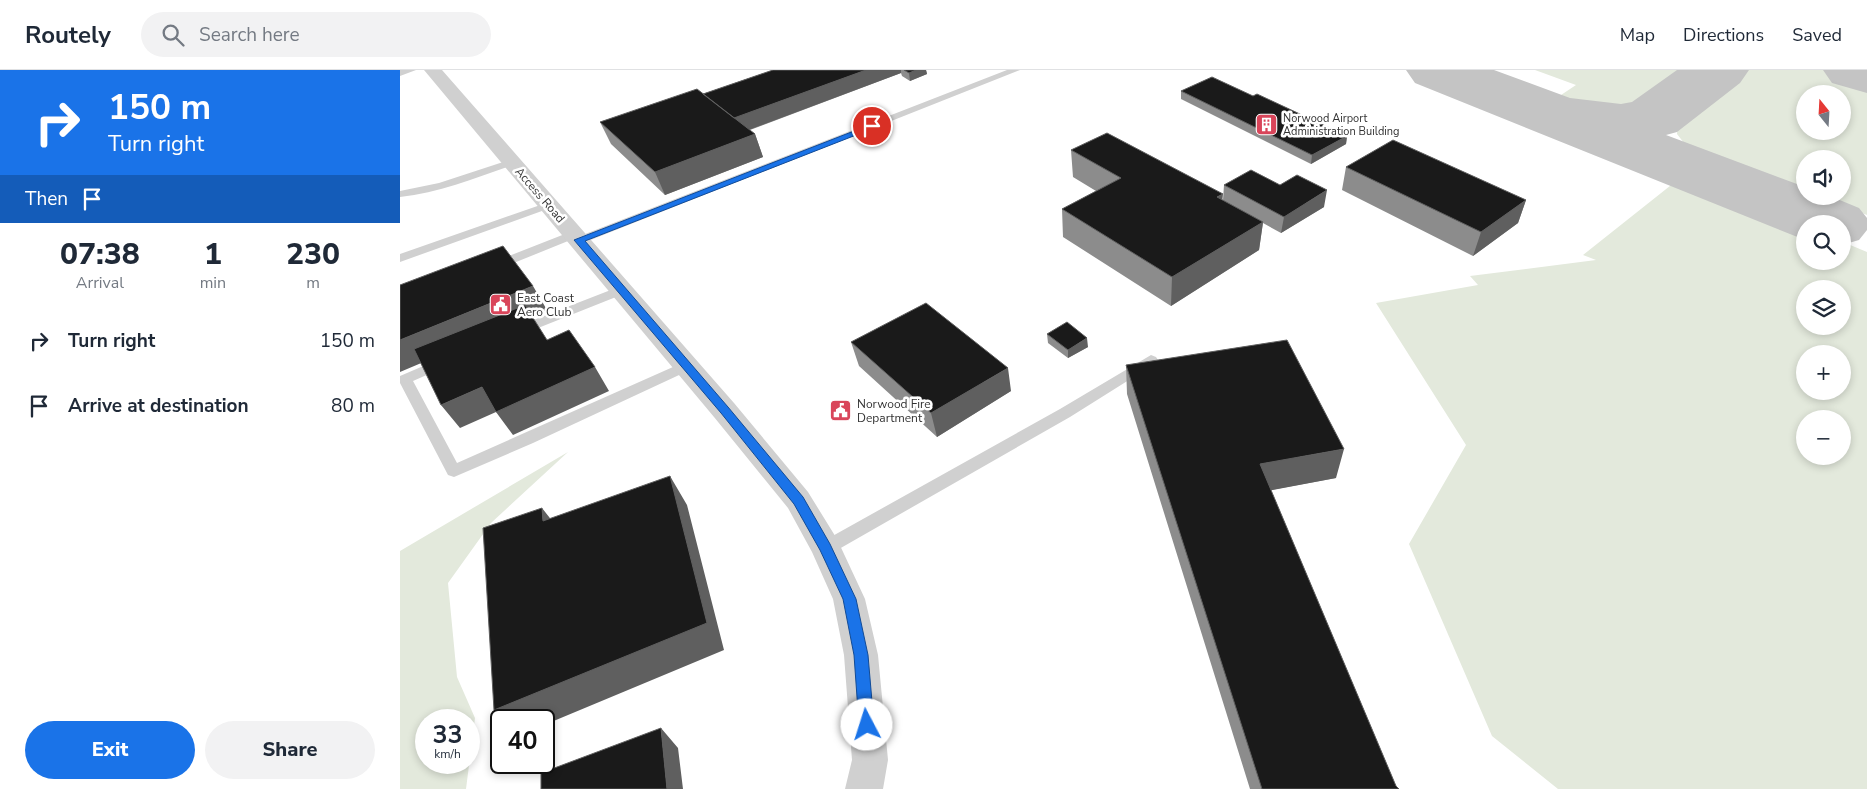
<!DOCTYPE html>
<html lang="en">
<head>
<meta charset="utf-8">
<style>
	:root { --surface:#fff; --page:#f2f2f3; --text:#1f2937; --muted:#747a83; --line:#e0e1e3; --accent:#1a73e8 }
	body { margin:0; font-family:"Nunito Sans",sans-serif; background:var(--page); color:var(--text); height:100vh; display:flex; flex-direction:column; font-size:19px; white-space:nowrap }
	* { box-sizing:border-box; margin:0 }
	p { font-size:16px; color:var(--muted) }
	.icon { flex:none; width:28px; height:28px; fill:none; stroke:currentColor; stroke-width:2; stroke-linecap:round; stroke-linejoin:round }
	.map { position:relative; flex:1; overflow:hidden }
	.side { display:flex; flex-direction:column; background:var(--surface); width:400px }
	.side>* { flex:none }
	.guide { background:#1a73e8; color:#fff; overflow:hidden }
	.needle { width:32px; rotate:342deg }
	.fabs { position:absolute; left:1396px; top:15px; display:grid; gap:10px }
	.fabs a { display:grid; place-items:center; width:55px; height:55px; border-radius:50%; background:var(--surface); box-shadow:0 2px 8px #0003; font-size:25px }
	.speed { position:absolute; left:15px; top:639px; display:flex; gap:10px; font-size:25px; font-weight:700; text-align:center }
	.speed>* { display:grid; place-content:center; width:65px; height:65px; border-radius:50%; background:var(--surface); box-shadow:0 2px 8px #0003; line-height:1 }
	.speed small { font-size:12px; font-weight:400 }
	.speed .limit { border:2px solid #111; border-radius:8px; background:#fff; color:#111 }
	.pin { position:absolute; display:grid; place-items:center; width:42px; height:42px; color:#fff; margin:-21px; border:2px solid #fff; border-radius:50%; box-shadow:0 1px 5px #0007 }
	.me { position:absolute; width:55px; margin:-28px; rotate:355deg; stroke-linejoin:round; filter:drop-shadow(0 0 4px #0008) }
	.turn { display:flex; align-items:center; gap:18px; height:105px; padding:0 25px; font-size:22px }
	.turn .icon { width:65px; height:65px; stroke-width:2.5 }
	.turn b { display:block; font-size:35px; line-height:42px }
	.then { display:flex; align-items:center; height:48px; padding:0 25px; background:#0003; gap:10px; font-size:19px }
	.eta { display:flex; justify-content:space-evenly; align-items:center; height:85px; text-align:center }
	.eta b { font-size:30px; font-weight:800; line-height:35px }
	.button { display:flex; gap:10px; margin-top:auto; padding:10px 25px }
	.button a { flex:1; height:58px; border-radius:30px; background:var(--accent); color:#fff; font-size:20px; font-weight:800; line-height:58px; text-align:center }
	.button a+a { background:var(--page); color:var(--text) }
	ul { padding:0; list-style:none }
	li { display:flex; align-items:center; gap:15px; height:65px; padding:0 25px }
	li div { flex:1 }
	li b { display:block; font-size:19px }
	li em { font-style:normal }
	header { display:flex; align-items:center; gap:30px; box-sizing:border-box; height:70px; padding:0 25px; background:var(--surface); border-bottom:1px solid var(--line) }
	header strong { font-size:24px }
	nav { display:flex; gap:28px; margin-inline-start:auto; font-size:18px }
	.search { width:350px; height:45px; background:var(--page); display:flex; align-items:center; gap:12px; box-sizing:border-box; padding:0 18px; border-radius:28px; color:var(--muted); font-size:19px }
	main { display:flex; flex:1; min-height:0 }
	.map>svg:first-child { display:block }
</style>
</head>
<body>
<header>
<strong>Routely</strong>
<div class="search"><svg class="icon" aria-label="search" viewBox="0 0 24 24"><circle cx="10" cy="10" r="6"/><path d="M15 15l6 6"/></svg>Search here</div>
<nav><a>Map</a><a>Directions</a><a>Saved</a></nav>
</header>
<main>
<section class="side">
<div class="guide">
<div class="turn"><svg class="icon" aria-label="right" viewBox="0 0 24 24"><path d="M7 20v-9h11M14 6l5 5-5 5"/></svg><div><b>150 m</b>Turn right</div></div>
<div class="then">Then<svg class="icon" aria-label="arrive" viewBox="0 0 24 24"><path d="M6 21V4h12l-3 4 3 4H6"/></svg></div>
</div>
<div class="eta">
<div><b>07:38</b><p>Arrival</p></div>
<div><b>1</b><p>min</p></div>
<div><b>230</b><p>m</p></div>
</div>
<ul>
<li><svg class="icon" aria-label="right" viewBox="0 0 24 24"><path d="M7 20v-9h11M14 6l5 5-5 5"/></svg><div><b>Turn right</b></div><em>150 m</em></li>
<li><svg class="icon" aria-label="arrive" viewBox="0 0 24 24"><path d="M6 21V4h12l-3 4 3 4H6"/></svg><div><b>Arrive at destination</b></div><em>80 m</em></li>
</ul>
<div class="button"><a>Exit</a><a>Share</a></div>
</section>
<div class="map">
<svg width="1467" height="719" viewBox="0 0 1467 719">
	<rect width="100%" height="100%" fill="#fff"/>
	<path fill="#e3e9dc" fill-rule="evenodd" d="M1135,0H1291L1240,37C1211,49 1177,44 1149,33L1176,15Z
		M1345,0H1428L1467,12V145L1419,126H1442V89H1405V121L1294,78L1284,73L1277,64L1278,52ZM1405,24H1442V61H1405Z
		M1280,108L1405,157V191H1442L1443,172L1467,182V719H1158L1092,666L1009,474L1066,375L976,233L1078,215L1070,206L1196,190L1183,185ZM1405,219H1442V256H1405ZM1405,284H1442V321H1405ZM1405,349H1442V386H1405Z
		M168,382L91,453L48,513L57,607L75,648L66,719H0V481ZM26,650H69V692H26Z"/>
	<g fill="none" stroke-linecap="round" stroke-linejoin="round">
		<path fill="#c4c4c4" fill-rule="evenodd" d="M1006,0H1094L1170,28L1221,34L1232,32L1277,0H1349L1340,13L1277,62L1266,65L1405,117V126H1430L1459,138L1467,148V160L1459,170L1442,175V154H1405V170L1015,13Z
			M1423,0H1467V23L1432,13Z"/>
		<path fill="#d0d0d0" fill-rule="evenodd" d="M0,0H16L0,6Z
			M607,0H620L183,173H175L173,169L99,199L95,200L89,196L91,193L170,162H178L180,166Z
			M112,89L117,92L116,94C78,107 40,123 0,127V121L39,113Z
			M149,132L153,133L155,135L153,137L0,192V184Z
			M221,216L227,220L226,223L123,264H113L111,261L113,258Z
			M751,285L756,287L758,290L756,293L670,347L432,483L426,485L420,483L418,478L420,473L660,339Z
			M42,288L47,290L49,293L47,296L13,311L57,393L282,293H292L294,296L292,299L133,373L54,407L48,405L0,313V306Z"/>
		<path fill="#d0d0d0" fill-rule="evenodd" d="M24,0H42L334,333L408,422L437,469L465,529L478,585L488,690L483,719H445L452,690L444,585L433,529L412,482L388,438L314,347Z"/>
	</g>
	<path fill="#8c8c8c" d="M373,0H526L527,4L510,11L502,6L501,3L350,60L355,64L363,87L265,125L211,74L200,52L303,24Z
		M781,21L853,26L947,66L946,74L911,94L781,29Z
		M671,80L823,130L824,115L924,137L881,163L863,153L859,180L771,236L663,167L662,139L696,121L673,107Z
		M946,97L1126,130L1118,153L1073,186L942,120Z
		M647,264L688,277L668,288L648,273Z
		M451,272L611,321L537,367L459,296Z
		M726,295L936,408L871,420L996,716L999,719H850L727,324Z"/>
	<path fill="#5f5f5f" d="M466,0H501V3L335,65L330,49Z
		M516,0H526L527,4L510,11L509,3Z
		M355,64L363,87L265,125L255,102Z
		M947,66L946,74L911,94L912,85Z
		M927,120L924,137L881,163L884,147Z
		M823,124L820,152L817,127Z
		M1126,130L1118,153L1073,186L1081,162Z
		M863,152L859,180L771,236L772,207Z
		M133,216L147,240L0,302V270Z
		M687,268L688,277L668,288V280Z
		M195,297L209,321L113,365L96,342L60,358L41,335L82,317Z
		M608,298L611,321L537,367L531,343Z
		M944,379L936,408L856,423L860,394Z
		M270,406L287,435L324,580L144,655V650H106L94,640Z
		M142,438L164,466L143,451Z
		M261,658L278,678L283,719H267Z"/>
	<path fill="#1a1a1a" stroke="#5f5f5f" d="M373,0H466L334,48L303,24Z
		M504,0H516L509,3Z
		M812,7L853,26L857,24L947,66L912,85L781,21Z
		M297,19L355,64L255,102L200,52Z
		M707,63L823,124L817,127L863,152L772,207L662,139L721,108L671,80Z
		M993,70L1126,130L1081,162L946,97Z
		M851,100L880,115L897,105L927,120L884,147L824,115Z
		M103,176L133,216L0,270V215Z
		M526,233L608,298L531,343L451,272Z
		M125,235L147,270L169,260L195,297L96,342L82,317L41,335L14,279Z
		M667,252L687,268L668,280L647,264Z
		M887,270L944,379L860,394L996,716L999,719H862L726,295Z
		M270,406L307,553L94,640L83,458L142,438L143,451Z
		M261,658L267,719H141V703Z"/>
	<path fill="#1a73e8" stroke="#114b97" d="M472,54L476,56L474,58L185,171L328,337L403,427L430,474L456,529L468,585L474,655L472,660L467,662L462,660L459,655L454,585L443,529L420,480L394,434L321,343L174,170Z"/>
	<defs>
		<symbol id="building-square" viewBox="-11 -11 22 22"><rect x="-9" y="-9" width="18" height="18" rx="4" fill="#d9455a" stroke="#fff"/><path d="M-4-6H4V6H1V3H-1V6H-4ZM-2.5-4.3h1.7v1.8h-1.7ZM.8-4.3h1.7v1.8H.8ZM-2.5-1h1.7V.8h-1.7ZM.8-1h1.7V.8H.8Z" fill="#fff"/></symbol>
		<symbol id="civic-square" viewBox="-11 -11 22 22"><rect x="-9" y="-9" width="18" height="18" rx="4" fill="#d9455a" stroke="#fff"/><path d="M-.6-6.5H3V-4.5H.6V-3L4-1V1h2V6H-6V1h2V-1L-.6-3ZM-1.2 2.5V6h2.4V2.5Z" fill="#fff"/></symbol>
	</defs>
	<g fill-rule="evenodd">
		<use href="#building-square" x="854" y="42" width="25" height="25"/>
		<use href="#civic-square" x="88" y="222" width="25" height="25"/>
		<use href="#civic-square" x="428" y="328" width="25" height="25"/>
	</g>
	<g text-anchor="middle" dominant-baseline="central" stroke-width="5" stroke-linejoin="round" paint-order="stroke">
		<g font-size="11" fill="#333" stroke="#fff" text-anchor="start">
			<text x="883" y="48">Norwood Airport<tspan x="883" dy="13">Administration Building</tspan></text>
		</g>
		<g font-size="12" fill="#333" stroke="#fff">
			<text transform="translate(140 125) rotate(49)">Access Road</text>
		</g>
		<g font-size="12" fill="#333" stroke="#fff" text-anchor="start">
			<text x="117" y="228">East Coast<tspan x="117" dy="14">Aero Club</tspan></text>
			<text x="457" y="334">Norwood Fire<tspan x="457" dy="14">Department</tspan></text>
		</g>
	</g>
</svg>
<div class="fabs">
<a><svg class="needle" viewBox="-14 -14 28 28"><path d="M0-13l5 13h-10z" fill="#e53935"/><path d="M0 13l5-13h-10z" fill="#747a83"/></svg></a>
<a><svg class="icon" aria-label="sound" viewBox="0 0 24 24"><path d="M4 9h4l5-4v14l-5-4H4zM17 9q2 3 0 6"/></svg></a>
<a><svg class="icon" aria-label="search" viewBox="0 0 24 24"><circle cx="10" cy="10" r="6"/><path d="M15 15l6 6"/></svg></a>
<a><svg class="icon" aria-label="layers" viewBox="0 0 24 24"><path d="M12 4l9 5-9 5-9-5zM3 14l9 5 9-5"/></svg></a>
<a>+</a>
<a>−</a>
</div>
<div class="speed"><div>33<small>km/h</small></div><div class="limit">40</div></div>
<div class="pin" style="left:472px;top:56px;background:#d93025"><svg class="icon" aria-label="arrive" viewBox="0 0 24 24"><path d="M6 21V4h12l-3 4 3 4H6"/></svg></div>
<svg class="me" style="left:467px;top:655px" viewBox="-20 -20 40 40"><circle r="19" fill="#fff"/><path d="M0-13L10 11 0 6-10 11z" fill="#1a73e8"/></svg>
</div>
</main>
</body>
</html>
